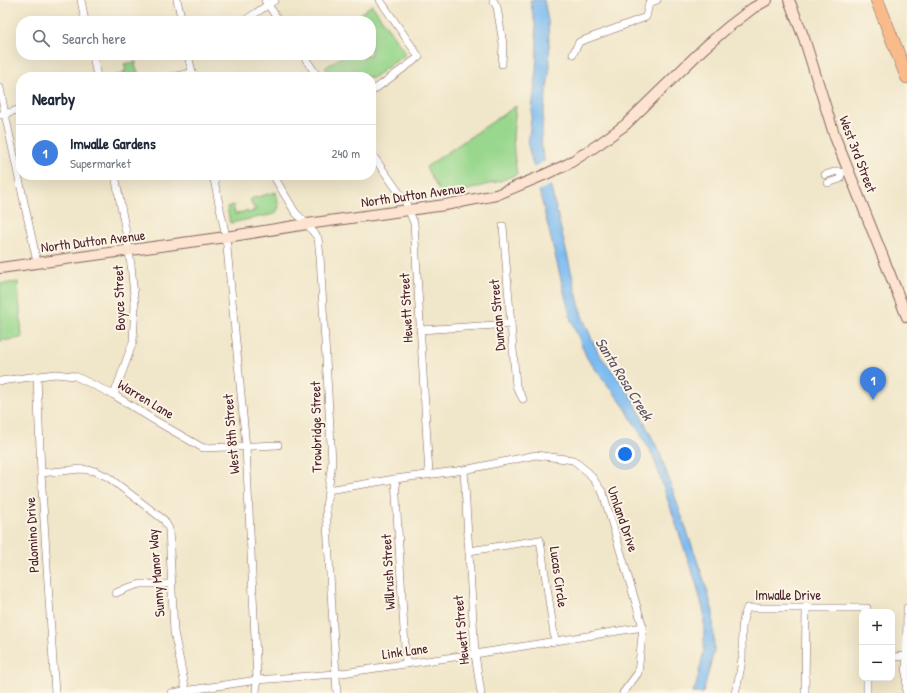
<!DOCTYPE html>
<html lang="en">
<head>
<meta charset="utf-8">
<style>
	body { margin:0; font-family:"Patrick Hand",sans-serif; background:#f2f2f3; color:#1f2937 }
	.controls { position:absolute; right:12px; bottom:12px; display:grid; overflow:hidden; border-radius:8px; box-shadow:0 4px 16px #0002 }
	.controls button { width:36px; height:36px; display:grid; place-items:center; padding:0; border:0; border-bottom:1px solid #e0e1e3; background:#fff; color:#1f2937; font:20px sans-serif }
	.you { position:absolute; left:625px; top:454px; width:14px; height:14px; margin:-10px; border:3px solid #fff; border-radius:50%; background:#1a73e8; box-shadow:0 0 0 6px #1a73e833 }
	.badge { display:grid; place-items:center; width:26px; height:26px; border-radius:50%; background:#0f766e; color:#fff; font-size:13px; font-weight:700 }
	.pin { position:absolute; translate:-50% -33px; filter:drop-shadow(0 1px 2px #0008) }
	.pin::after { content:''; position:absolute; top:21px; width:14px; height:12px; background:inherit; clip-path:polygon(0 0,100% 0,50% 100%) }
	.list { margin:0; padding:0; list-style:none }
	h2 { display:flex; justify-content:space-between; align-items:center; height:52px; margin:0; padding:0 16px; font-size:17px }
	h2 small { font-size:13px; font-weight:400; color:#747a83 }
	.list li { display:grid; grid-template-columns:26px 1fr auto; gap:12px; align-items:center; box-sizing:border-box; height:56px; padding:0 16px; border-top:1px solid #e0e1e3 }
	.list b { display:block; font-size:15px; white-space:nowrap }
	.list p { margin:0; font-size:13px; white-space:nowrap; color:#747a83 }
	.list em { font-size:13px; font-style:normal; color:#747a83 }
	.icon { flex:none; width:22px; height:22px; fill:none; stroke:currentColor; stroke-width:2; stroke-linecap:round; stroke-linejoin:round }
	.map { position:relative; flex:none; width:907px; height:693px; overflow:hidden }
	.search { position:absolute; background:#fff; box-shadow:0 4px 16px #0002; left:16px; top:16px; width:360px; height:44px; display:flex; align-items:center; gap:10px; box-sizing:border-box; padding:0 14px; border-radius:16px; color:#747a83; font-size:15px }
	.panel { position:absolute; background:#fff; box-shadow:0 4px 16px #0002; left:16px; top:72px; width:360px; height:108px; border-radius:16px }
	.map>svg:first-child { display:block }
	.green { fill:#98d78d; stroke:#717b5c }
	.water { fill:#7cbbf0; stroke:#636d8e }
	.pier { fill:#f0e6c9 }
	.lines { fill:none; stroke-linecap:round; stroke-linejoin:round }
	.street-casing { stroke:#846562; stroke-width:8 }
	.secondary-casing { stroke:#846562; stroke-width:12 }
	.highway-casing { stroke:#846562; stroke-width:14 }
	.street { stroke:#fff; stroke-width:7 }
	.secondary { stroke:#fde4d1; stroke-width:10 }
	.highway { stroke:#fabb8b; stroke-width:13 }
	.labels { text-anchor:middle; stroke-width:4; stroke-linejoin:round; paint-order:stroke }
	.street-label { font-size:14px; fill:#4a1f2b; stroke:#fcf5e5 }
	.water-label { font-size:15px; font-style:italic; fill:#594e66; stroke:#fcf5e5 }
</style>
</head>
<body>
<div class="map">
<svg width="907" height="693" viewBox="0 0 907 693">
	<rect width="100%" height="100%" fill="#fcf5e5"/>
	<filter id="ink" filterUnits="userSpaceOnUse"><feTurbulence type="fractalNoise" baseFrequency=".025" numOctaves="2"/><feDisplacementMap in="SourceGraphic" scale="8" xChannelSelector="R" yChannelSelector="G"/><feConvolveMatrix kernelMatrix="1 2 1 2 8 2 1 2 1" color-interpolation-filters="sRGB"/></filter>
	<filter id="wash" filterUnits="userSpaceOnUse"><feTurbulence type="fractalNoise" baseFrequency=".012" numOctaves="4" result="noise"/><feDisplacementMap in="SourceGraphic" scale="16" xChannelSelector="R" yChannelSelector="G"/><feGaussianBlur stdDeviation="0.9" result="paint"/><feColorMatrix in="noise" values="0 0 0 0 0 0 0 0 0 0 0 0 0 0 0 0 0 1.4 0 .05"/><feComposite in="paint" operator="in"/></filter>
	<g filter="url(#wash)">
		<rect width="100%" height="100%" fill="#f0e6c9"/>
		<g class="green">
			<path d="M372 5 406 54 371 79V77H332L325 68 344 55H371V21H350Z"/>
			<path d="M136 62V64H135L136 69H137L139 77H110L124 74V71L126 70 124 64Z"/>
			<path d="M516 106 513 135 514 154 517 174 500 181 460 192 440 193 426 167Z"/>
			<path d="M276 192 279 207 275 214 230 223 227 207 233 205 235 214 247 211 248 213 253 212V210H256L255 207H253L250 199Z"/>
			<path d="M18 282 22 338 0 341V284Z"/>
		</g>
		<path class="water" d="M530 0H544L548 21 550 66 543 117 541 147 582 316 598 353 619 379 633 399 660 454 705 583 713 612 714 651 704 689 703 693H692L696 686 704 650V613L697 586 653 456 624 406 587 358 571 320 532 161 528 145 536 76 537 43 535 24Z"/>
		<path class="pier" d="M547 160 553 184 537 191 531 168Z"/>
	</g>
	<g filter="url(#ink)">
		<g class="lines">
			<g class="street-casing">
				<g id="street">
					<path d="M81 0 85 21"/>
					<path d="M177 0 182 21"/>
					<path d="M265 0 279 21"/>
					<path d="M493 0 497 7 503 44 502 64"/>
					<path d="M244 21 275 0"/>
					<path d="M573 54 579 42 646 17 649 3 657 0"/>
					<path d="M93 55 97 77"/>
					<path d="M188 55 193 76"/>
					<path d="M303 55 318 77"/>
					<path d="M170 77 192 73"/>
					<path d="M0 88 5 114 37 262"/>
					<path d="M371 92 419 57 380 0"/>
					<path d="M0 115 21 109"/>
					<path d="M371 153 405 201 414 223 429 474"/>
					<path d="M213 175 226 237 246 447 257 680 256 693"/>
					<path d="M273 175 295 212 307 224 318 238 320 256 332 462 326 507 337 693"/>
					<path d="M825 175 837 171 841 173 848 171"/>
					<path d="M828 183 840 179 841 173"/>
					<path d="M503 226 516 386 523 399"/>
					<path d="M420 330 511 324"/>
					<path d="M37 376 41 473 55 693"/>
					<path d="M0 381 55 374 75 376 114 395 154 420 203 448 278 445"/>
					<path d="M114 395 133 342 135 305 131 265 127 238 115 175"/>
					<path d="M464 470 475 654 481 693"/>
					<path d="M41 473 81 469 95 471 108 477 164 520 169 529 174 632 186 691"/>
					<path d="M395 479 406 664"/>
					<path d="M328 490 395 479 464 470 536 455 573 460 589 473 603 493 643 627 638 673 623 693"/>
					<path d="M469 551 540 540 555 641"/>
					<path d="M116 593 127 588 141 584H171"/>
					<path d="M892 657 907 656"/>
					<path d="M171 693 257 680 335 674 475 654 643 627"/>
					<path d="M735 693C738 682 741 670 742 658 743 640 739 626 747 608H867V612"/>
					<path d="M805 693 806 607"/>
					<path d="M867 693V678"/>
					<path d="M906 693 907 608"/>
				</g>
			</g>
			<g class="secondary-casing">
				<g id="secondary">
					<path d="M789 0 804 38 835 137 907 317"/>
					<path d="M0 268 226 237 307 224 445 205 496 195 544 175 568 164 599 144 625 125 704 48 727 28 753 8 767 0"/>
				</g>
			</g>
			<g class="highway-casing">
				<path id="highway" d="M877 0 907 77"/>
			</g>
			<use href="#street" class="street"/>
			<use href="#secondary" class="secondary"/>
			<use href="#highway" class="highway"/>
		</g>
	</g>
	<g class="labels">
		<g class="street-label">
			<text transform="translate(858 154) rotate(69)" y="5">West 3rd Street</text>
			<text transform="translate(413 195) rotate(-8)" y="5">North Dutton Avenue</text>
			<text transform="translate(93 241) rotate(-7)" y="5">North Dutton Avenue</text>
			<text transform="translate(119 298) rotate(-92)" y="5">Boyce Street</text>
			<text transform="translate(406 308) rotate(-93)" y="5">Hewett Street</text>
			<text transform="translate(497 315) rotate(-95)" y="5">Duncan Street</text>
			<text transform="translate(146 399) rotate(31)" y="5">Warren Lane</text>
			<text transform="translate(316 427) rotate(-91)" y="5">Trowbridge Street</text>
			<text transform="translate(231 434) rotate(-95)" y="5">West 8th Street</text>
			<text transform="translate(623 519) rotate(71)" y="5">Umland Drive</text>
			<text transform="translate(32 535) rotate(-93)" y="5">Palomino Drive</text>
			<text transform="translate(388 572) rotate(-93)" y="5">Willrush Street</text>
			<text transform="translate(156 573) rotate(-95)" y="5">Sunny Manor Way</text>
			<text transform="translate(559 577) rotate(82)" y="5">Lucas Circle</text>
			<text x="788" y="600">Imwalle Drive</text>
			<text transform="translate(461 630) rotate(-95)" y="5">Hewett Street</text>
			<text transform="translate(405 651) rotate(-8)" y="5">Link Lane</text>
		</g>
		<g class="water-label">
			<text transform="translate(624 379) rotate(58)" y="5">Santa Rosa Creek</text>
		</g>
	</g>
</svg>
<div class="controls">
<button>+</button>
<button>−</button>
</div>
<div class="you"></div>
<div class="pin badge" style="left:873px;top:400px;background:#3f7fe0">1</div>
<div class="search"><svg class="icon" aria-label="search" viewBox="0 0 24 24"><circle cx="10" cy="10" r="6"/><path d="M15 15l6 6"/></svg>Search here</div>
<section class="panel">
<h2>Nearby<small></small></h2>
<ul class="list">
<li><span class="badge" style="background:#3f7fe0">1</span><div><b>Imwalle Gardens</b><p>Supermarket</p></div><em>240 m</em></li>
</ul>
</section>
</div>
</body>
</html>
